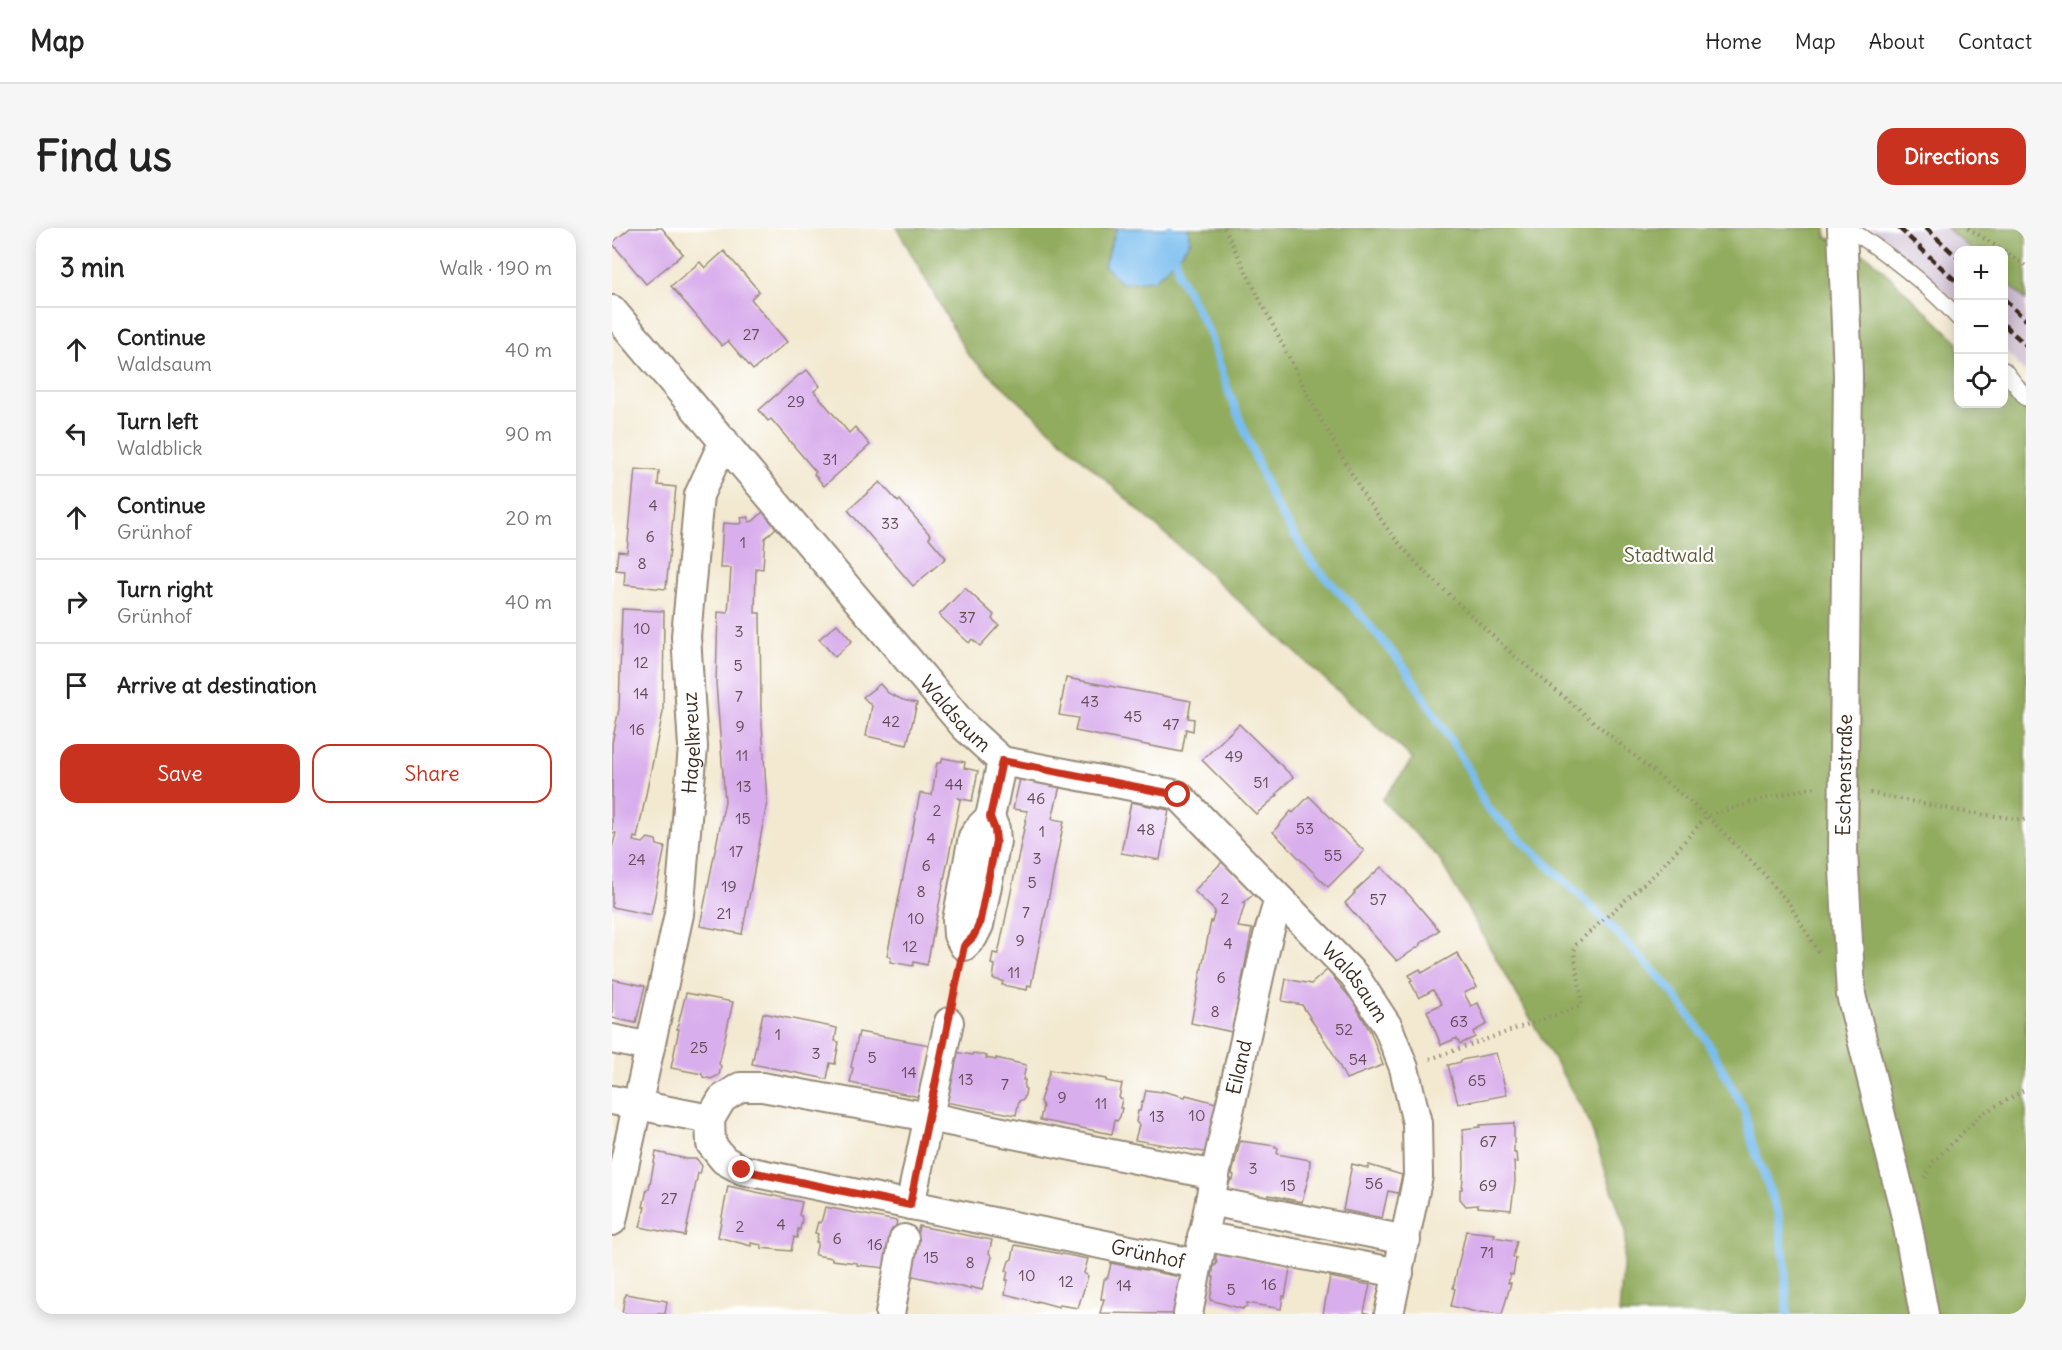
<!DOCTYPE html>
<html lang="en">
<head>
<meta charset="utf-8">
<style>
	body { margin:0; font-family:Delius,sans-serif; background:#f6f6f6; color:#222 }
	.controls { position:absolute; right:18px; top:18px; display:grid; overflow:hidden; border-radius:12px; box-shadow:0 3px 15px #0003 }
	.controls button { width:54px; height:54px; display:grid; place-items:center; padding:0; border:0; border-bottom:2px solid #e0e0e0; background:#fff; color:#222; font:30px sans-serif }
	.stop { position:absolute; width:18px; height:18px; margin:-14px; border:4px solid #c8321e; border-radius:50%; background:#fff }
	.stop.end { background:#c8321e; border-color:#fff; box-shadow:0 2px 6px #0008 }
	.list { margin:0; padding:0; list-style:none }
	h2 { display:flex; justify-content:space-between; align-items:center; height:78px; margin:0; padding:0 24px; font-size:26px }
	h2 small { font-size:20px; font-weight:400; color:#767676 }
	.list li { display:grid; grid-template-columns:39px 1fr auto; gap:18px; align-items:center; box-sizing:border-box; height:84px; padding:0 24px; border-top:2px solid #e0e0e0 }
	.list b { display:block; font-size:22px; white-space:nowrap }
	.list p { margin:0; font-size:20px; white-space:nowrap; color:#767676 }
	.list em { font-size:20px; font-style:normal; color:#767676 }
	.actions { display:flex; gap:12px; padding:18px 24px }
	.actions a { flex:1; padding:14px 0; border:2px solid #c8321e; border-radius:18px; text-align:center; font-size:21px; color:#c8321e }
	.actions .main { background:#c8321e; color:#fff }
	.icon { flex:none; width:33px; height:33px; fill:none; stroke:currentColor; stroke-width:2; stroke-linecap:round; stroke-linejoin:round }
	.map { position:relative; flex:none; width:1414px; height:1086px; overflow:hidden; border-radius:18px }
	header { display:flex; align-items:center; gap:36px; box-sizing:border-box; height:84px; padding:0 30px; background:#fff; border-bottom:2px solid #e0e0e0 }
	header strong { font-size:28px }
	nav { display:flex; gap:33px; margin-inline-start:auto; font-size:21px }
	.intro { display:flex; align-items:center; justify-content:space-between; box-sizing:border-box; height:144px; padding:0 36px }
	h1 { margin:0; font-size:42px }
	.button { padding:15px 27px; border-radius:18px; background:#c8321e; color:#fff; font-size:21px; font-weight:700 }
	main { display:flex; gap:36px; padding:0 36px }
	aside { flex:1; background:#fff; border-radius:18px; box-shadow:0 3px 15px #0003 }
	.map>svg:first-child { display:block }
	.industrial { fill:#cebed1 }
	.forest { fill:#92ac5e; stroke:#666b3e; stroke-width:1.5 }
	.water { fill:#79bdef; stroke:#5a7486; stroke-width:1.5 }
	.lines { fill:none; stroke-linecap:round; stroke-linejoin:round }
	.stream { stroke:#79bdef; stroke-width:8 }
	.building { fill:#d9aeec }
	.service-casing { stroke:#978a78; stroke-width:18 }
	.minor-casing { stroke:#978a78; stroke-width:32 }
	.path { stroke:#978a78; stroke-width:4; stroke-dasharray:1.5 4.5; stroke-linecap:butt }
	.service { stroke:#fff; stroke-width:15 }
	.minor { stroke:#fff; stroke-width:28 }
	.rail { stroke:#3b2a1e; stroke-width:4.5; stroke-dasharray:9 4.5; stroke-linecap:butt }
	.route { stroke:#c8321e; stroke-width:8 }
	.labels { text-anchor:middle; stroke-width:4.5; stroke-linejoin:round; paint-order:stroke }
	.number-label { font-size:16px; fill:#624b52 }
	.park-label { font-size:20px; fill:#605935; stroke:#fff }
	.street-label { font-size:20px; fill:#3b2a1e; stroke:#fff }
</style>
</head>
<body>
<header>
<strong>Map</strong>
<nav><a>Home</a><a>Map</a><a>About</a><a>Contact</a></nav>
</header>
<div class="intro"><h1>Find us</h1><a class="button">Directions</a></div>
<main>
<aside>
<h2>3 min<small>Walk · 190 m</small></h2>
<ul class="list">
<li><svg class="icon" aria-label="ahead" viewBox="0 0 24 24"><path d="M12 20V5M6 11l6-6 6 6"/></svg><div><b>Continue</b><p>Waldsaum</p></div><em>40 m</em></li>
<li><svg class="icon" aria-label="left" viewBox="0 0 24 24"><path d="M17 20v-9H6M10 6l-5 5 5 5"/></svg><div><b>Turn left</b><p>Waldblick</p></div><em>90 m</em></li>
<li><svg class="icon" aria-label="ahead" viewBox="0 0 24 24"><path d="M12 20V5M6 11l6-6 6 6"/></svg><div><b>Continue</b><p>Grünhof</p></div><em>20 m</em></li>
<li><svg class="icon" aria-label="right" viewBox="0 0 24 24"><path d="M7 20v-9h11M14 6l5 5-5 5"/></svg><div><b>Turn right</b><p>Grünhof</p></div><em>40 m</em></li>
<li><svg class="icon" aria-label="arrive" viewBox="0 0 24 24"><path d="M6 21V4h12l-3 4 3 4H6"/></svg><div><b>Arrive at destination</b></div></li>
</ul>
<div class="actions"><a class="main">Save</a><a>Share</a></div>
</aside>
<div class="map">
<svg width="1414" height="1086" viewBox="0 0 1414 1086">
	<rect width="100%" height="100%" fill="#fff"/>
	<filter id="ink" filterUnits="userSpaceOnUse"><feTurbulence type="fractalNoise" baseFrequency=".0167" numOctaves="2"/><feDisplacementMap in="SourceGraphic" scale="12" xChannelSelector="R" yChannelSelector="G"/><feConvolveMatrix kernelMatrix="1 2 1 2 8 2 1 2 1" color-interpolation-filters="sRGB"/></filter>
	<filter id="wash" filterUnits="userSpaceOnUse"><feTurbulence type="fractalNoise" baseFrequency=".008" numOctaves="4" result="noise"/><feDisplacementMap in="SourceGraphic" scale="24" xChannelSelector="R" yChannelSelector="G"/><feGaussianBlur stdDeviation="1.35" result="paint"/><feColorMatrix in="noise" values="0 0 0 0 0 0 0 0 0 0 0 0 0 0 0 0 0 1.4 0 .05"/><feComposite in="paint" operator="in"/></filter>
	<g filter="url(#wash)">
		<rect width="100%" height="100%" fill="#f3e9d1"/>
		<g class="industrial">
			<path d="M1258 0H1335L1360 22H1346V76Z"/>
			<path d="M1392 52 1414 72V146L1392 121Z"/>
		</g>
		<g class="forest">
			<path d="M285 0H505L492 37 578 14 576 0H1214V9L1257 29 1346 114V176H1392V159L1414 181V1086H1007L1014 1003 976 891 826 629 770 572 801 531 356 127Z"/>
			<path d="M1335 0H1414V72L1392 52V22H1360Z"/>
		</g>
		<path class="water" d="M505 0H576L578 14 564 31 542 52 509 55 492 37Z"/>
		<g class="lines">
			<path class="stream" d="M558 0 567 47 596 103 616 162 661 273 700 335 747 385 795 442 858 544 874 579 971 670 1055 757 1092 808 1132 881 1141 918 1166 985 1173 1035 1175 1086"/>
		</g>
		<g id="blocks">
			<g class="building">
				<path d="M18 0H50L71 26 34 56 0 15Z"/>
				<path d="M112 23 147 63 139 71 175 114 141 142 116 113 110 118 59 58 88 34 93 40Z"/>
				<path d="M195 142 208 158 202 163 237 205 243 199 258 217 212 258 202 246 204 244 159 191 156 193 147 182 187 147H188Z"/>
				<path d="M23 241 47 243 46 257 64 259 54 361 12 357 13 343 4 342 6 323 15 324Z"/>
				<path d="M268 254 286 274 288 272 319 308 317 310 334 330 301 358 236 282Z"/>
				<path d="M151 284 164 300 153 310 151 341 144 340 143 385H148L149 481 155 575 130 706 88 698 113 573 104 455 106 384 116 385 119 340H108L111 295 126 296 130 295 129 290 137 289V294L141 293Z"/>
				<path d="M353 360 382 387 380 391 387 397 368 418 360 411 357 415 327 387Z"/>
				<path d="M10 381 52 383 51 484 25 610 22 609 21 613 31 615 36 610 44 612 45 617 53 619 39 687 0 679V620L4 605H0V515L7 481Z"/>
				<path d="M225 396 240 413 223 429 207 411Z"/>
				<path d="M454 450 579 473 576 490 582 491 581 503 574 501 570 524 463 503 466 490 447 487Z"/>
				<path d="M268 456 276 465 291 472 305 475 295 517 254 508 260 478 251 469Z"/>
				<path d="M627 496 681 549 664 566 666 567 644 586 590 532Z"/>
				<path d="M331 530 353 534 352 540 366 543 360 573 346 570 348 572 315 737 302 734 301 738 278 734 279 729 275 728 308 565 320 567 325 535H329Z"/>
				<path d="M422 548 448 558 440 591 452 593 419 758 416 757 415 762 390 757 391 753 381 751 383 737 379 736 381 725 386 726 387 722 415 586V583L401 581 408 551 421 553Z"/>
				<path d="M697 568 752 623 716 659 661 604 679 583 681 585Z"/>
				<path d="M519 574 557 582 548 632 509 625Z"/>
				<path d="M610 634 642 666 631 675H633L626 699 640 701 620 804 579 795 599 693 600 694 603 683 582 663Z"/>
				<path d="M769 639 798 668 827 702 808 716 809 717 785 733 733 675 743 665 742 664Z"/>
				<path d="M845 725 865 759 852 765 859 778 866 775 875 796 861 804 863 809 848 816 845 810 829 817 815 783 830 776 821 762 807 770 798 753 800 752 797 747 808 741 810 745Z"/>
				<path d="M715 742 741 773 759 805 771 837 734 851 721 825 690 777 670 773 674 751 699 756Z"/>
				<path d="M0 751 33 758 24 795 0 790Z"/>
				<path d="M74 765 121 774 107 836 109 838 107 847 99 851 91 849 90 846 59 840 67 801H65Z"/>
				<path d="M151 785 225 800 223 813 227 814 223 836 218 835 215 851 140 836Z"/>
				<path d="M247 804 318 817 308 869 238 855 241 840 239 839Z"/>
				<path d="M343 824 360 827 361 825 375 828 374 830 384 832V830L414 837 411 852H413L412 860 414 861 412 871 407 873 404 887 333 874Z"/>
				<path d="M884 825 895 867 846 876 836 837 849 834V832Z"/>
				<path d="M438 842 494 851V853L510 856 507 870 510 871 508 880H510L508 889 505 893 503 892 500 906 428 892 431 878 428 873Z"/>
				<path d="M534 862 550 864V863L573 869 574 867 608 876 597 925 523 912 527 897 524 894 526 883H528L530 874 531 875Z"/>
				<path d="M902 895V925H904L905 935 902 934 903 953 899 982 866 979V977L854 978 848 971V961H850L852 938 851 901 868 899V897Z"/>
				<path d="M628 913 664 918 663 920H666L665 926 698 932 697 947 690 974 657 967V971L621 966 616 960 619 951 621 952 622 947 620 946Z"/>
				<path d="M44 924 75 931H85L90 938 88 946 86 945 73 1008 28 999 33 979H31L35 961H37Z"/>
				<path d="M740 936 756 940 757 937 790 947 786 965 776 963 770 990 731 982Z"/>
				<path d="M116 958 190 974 187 987 189 988 190 991 188 1002 186 1001 185 1010 182 1009 179 1023 149 1020 150 1017 139 1015V1018L106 1009Z"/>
				<path d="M213 979 285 993 274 1040 245 1037V1035L220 1032V1030L203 1027 206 1014H204L206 1006 203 1005 206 994 208 995 210 991Z"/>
				<path d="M307 998 380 1012 377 1025 380 1029 370 1062 358 1059V1061L297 1047Z"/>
				<path d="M854 1003 883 1006 882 1009 905 1013 901 1029 904 1030 901 1047 898 1046 896 1055H899L890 1086 868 1084V1085L839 1078 843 1061 841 1060Z"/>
				<path d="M403 1017 476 1031 472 1045 476 1048 466 1080 447 1077V1079L425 1073V1074L393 1066 396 1052H394L396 1043H394L397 1033 400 1031Z"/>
				<path d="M611 1021 644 1033 677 1039 678 1041 673 1069 671 1068 669 1081 635 1075V1079H632L631 1081 598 1072 602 1049H600L602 1037H604L605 1033H604V1026Z"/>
				<path d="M499 1035 573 1050 566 1086 488 1085 492 1071H489L492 1052 496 1049Z"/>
				<path d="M718 1049 758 1057 752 1084 758 1086H711Z"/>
				<path d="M13 1066 55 1073 53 1086H10Z"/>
			</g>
		</g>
	</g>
	<g filter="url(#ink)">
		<use href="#blocks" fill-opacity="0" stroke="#978a78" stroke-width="1.5"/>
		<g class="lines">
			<g class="service-casing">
				<g id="service">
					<path d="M1236 0C1276 26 1314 54 1346 90"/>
					<path d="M1392 142 1414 170"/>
				</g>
			</g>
			<g class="minor-casing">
				<g id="minor">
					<path d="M1230 0 1236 147 1231 623 1239 767 1294 989 1312 1086"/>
					<path id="s1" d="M0 82 353 499 390 533 566 567 742 747 776 799 792 840 805 895 806 948 777 1086"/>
					<path d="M378 589 383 601 384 613 367 697 361 709 352 718 346 707 345 692 361 609 369 598 378 589 390 533"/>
					<path d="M0 811 38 819"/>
					<path d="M0 872 98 891"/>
					<path d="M598 973 794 1012"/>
					<path d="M298 977 337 794"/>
					<path id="s2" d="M0 993 67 686 81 519 74 408 87 267 112 213"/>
					<path d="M590 1008 787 1045"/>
					<path d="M585 1036 130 942 112 932 99 916 98 891 110 871 128 859H150L317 889 603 947"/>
					<path d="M278 1086 292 1011"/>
					<path id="s3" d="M576 1086 603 947 656 708 667 671"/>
				</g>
			</g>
			<g class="path">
				<path d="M612 0 704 183 753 269 780 307 810 341 900 426 1095 588 1150 644 1178 677 1208 727"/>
				<path d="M1356 0 1390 22"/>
				<path d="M1392 23 1414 38"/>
				<path d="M1258 565 1353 584 1414 592"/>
				<path d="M342 767 347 745"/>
				<path d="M818 831 968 778 970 773 962 725 963 717 1045 644 1095 588 1162 568 1203 559"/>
				<path d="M1313 950 1322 933 1370 886 1414 861"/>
			</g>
			<use href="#service" class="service"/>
			<use href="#minor" class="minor"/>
			<g class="rail">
				<path d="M1287 0 1346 55"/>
				<path d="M1314 0 1346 30"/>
				<path d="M1392 71 1414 92"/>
				<path d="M1392 97 1414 117"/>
			</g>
		</g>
	</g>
	<g class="lines" filter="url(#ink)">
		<path class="route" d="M130 942 298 977 352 718 361 709 367 697 384 613 383 602 378 589 390 533 566 567"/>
	</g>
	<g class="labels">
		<g class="number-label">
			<text x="139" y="112">27</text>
			<text x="184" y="179">29</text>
			<text x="218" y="237">31</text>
			<text x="41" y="283">4</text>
			<text x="278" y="301">33</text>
			<text x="38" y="314">6</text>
			<text x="131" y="320">1</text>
			<text x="30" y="341">8</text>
			<text x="355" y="395">37</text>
			<text x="30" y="406">10</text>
			<text x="127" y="409">3</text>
			<text x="29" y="440">12</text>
			<text x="126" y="443">5</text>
			<text x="29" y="471">14</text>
			<text x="127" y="474">7</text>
			<text x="478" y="479">43</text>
			<text x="521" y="494">45</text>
			<text x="279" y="499">42</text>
			<text x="559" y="502">47</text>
			<text x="128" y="504">9</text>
			<text x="25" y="507">16</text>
			<text x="130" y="533">11</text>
			<text x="622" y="534">49</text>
			<text x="649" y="560">51</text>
			<text x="342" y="562">44</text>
			<text x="132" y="564">13</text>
			<text x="424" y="576">46</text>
			<text x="325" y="588">2</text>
			<text x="131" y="596">15</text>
			<text x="693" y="606">53</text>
			<text x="534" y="607">48</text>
			<text x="430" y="609">1</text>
			<text x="319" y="616">4</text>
			<text x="124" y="629">17</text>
			<text x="721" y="633">55</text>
			<text x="425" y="636">3</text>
			<text x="25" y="637">24</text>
			<text x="314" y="643">6</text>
			<text x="420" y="660">5</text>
			<text x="117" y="664">19</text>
			<text x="309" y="669">8</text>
			<text x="613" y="676">2</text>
			<text x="766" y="677">57</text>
			<text x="414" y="690">7</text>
			<text x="112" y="691">21</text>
			<text x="304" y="696">10</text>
			<text x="408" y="718">9</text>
			<text x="616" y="721">4</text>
			<text x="298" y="724">12</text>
			<text x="402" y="750">11</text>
			<text x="609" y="755">6</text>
			<text x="603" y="789">8</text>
			<text x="847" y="799">63</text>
			<text x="732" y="807">52</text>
			<text x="166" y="812">1</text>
			<text x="87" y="825">25</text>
			<text x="204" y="831">3</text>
			<text x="260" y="835">5</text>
			<text x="746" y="837">54</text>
			<text x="297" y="850">14</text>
			<text x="354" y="857">13</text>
			<text x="865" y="858">65</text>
			<text x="393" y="862">7</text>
			<text x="450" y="875">9</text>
			<text x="489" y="881">11</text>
			<text x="585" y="893">10</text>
			<text x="545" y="894">13</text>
			<text x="876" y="919">67</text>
			<text x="641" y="946">3</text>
			<text x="762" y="961">56</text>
			<text x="676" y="963">15</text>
			<text x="876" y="963">69</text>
			<text x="57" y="976">27</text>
			<text x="169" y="1002">4</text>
			<text x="128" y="1004">2</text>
			<text x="225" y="1016">6</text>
			<text x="263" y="1022">16</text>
			<text x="875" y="1030">71</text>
			<text x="319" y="1035">15</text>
			<text x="358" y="1040">8</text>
			<text x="415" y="1053">10</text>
			<text x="454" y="1059">12</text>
			<text x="657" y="1062">16</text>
			<text x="512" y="1063">14</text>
			<text x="619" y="1067">5</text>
		</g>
		<g class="park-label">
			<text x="1057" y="334">Stadtwald</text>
		</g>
		<g class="street-label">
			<text dy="7" stroke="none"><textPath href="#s1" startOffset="530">Waldsaum</textPath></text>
			<text dy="7" stroke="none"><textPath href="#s2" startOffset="486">Hagelkreuz</textPath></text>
			<text transform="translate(1232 547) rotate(-89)" y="7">Eschenstraße</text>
			<text dy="7" stroke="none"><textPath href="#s1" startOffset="1034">Waldsaum</textPath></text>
			<text dy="7" stroke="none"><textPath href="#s3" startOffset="252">Eiland</textPath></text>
			<text transform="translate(536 1026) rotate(12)" y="7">Grünhof</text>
		</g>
	</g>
</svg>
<div class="controls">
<button>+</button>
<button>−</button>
<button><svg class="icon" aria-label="locate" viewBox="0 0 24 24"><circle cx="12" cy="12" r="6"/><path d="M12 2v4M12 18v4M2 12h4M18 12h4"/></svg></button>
</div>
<div class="stop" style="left:566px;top:567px"></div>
<div class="stop end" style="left:130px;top:942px"></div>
</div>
</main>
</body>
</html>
